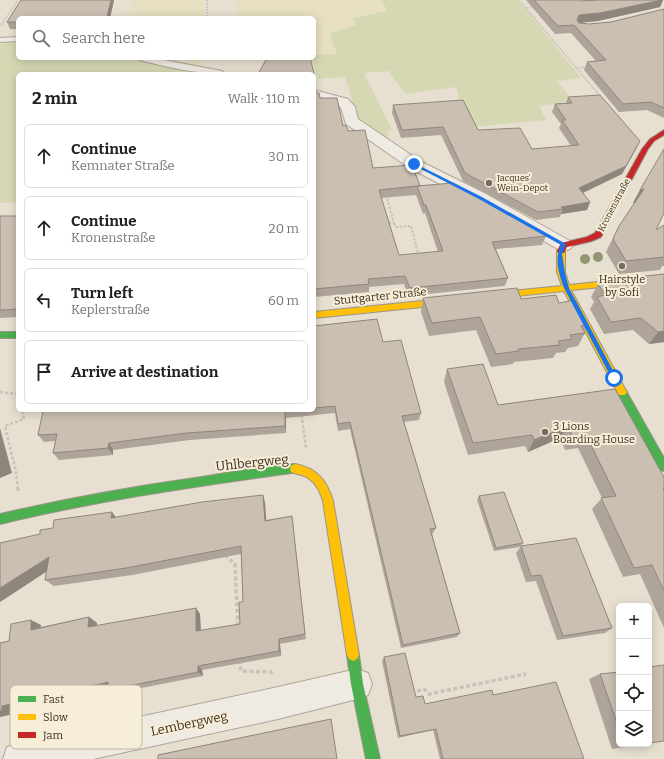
<!DOCTYPE html>
<html lang="en">
<head>
<meta charset="utf-8">
<style>
	body { margin:0; font-family:Bitter,serif; background:#f6f6f6; color:#222 }
	.controls { position:absolute; right:12px; bottom:12px; display:grid; overflow:hidden; border-radius:6px; box-shadow:0 2px 10px #0003 }
	.controls button { width:36px; height:36px; display:grid; place-items:center; padding:0; border:0; border-bottom:1px solid #e0e0e0; background:#fff; color:#222; font:20px sans-serif }
	.stop { position:absolute; width:12px; height:12px; margin:-9px; border:3px solid #1a73e8; border-radius:50%; background:#fff }
	.stop.end { background:#1a73e8; border-color:#fff; box-shadow:0 1px 4px #0008 }
	.list { margin:0; padding:0; list-style:none }
	h2 { display:flex; justify-content:space-between; align-items:center; height:52px; margin:0; padding:0 16px; font-size:17px }
	h2 small { font-size:13px; font-weight:400; color:#767676 }
	.list li { display:grid; grid-template-columns:26px 1fr auto; gap:12px; align-items:center; box-sizing:border-box; height:64px; margin:0 8px 8px; padding:0 8px; border:1px solid #e0e0e0; border-radius:6px }
	.list b { display:block; font-size:15px; white-space:nowrap }
	.list p { margin:0; font-size:13px; white-space:nowrap; color:#767676 }
	.list em { font-size:13px; font-style:normal; color:#767676 }
	.icon { flex:none; width:22px; height:22px; fill:none; stroke:currentColor; stroke-width:2; stroke-linecap:round; stroke-linejoin:round }
	.map { position:relative; flex:none; width:664px; height:759px; overflow:hidden }
	.search { position:absolute; background:#fff; box-shadow:0 2px 10px #0003; left:16px; top:16px; width:300px; height:44px; display:flex; align-items:center; gap:10px; box-sizing:border-box; padding:0 14px; border-radius:6px; color:#767676; font-size:15px }
	.panel { position:absolute; background:#fff; box-shadow:0 2px 10px #0003; left:16px; top:72px; width:300px; height:340px; border-radius:6px }
	.map>svg:first-child { display:block }
	.farmland { fill:#e6dfc2 }
	.green { fill:#d6d7b3 }
	.lines { fill:none; stroke-linecap:round; stroke-linejoin:round }
	.lane-casing { stroke:#ada599; stroke-width:2 }
	.street-casing { stroke:#ada599; stroke-width:2 }
	.fast-casing { stroke:#9c958a; stroke-width:2 }
	.slow-casing { stroke:#9c958a; stroke-width:2 }
	.jam-casing { stroke:#9c958a; stroke-width:2 }
	.path-far3 { stroke:#c8c2b9; stroke-width:1.5; stroke-dasharray:2 1; stroke-linecap:butt }
	.path-far2 { stroke:#c8c2b9; stroke-width:2; stroke-dasharray:2.5 1.5; stroke-linecap:butt }
	.path-far1 { stroke:#c8c2b9; stroke-width:2.5; stroke-dasharray:3 2; stroke-linecap:butt }
	.path { stroke:#c8c2b9; stroke-width:3.5; stroke-dasharray:4 2.5; stroke-linecap:butt }
	.lane { fill:#efebe3; fill-rule:evenodd }
	.street { fill:#efebe3; fill-rule:evenodd }
	.fast { fill:#4caf50; fill-rule:evenodd }
	.slow { fill:#ffc107; fill-rule:evenodd }
	.jam { fill:#c62828; fill-rule:evenodd }
	.tree { fill:#929673 }
	.wall { fill:#afa499; fill-rule:evenodd }
	.shaded-wall { fill:#8e867d }
	.building { fill:#cbbfb2; stroke:#8e867d; fill-rule:evenodd }
	.route { fill:#1a73e8 }
	.poi-dot { fill:#786c5e; stroke:#f7eed8; stroke-width:1.5 }
	.labels { text-anchor:middle; stroke-width:4; stroke-linejoin:round; paint-order:stroke }
	.far-poi-label { font-size:9px; fill:#3d2e20; stroke:#f7eed8; text-anchor:start }
	.far-street-label { font-size:9px; fill:#3d2e20; stroke:#f7eed8 }
	.poi-label { font-size:11px; fill:#3d2e20; stroke:#f7eed8 }
	.street-label { font-size:11px; fill:#3d2e20; stroke:#f7eed8 }
	.near-street-label { font-size:13px; fill:#3d2e20; stroke:#f7eed8 }
	.key { fill:#f7eed8; stroke:#bfb4a1; stroke-width:1 }
	.key-label { font-size:11px; fill:#3d2e20 }
</style>
</head>
<body>
<div class="map">
<svg width="664" height="759" viewBox="0 0 664 759">
	<rect width="100%" height="100%" fill="#e7e0d1"/>
	<g class="farmland">
		<path d="M131 0H204L203 18H128Z"/>
		<path d="M236 0H382L387 11 352 17 357 25 330 36 337 55H314V18H238Z"/>
		<path d="M151 58H202V64L199 68Z"/>
	</g>
	<g class="green">
		<path d="M382 0H518L581 78 557 81 573 101 539 106 546 120 472 127 459 99 456 87 406 94 388 71 364 73 392 130 387 131 389 140 357 118 345 77 318 79 310 58H314V55L337 54 330 36 331 33 356 25 352 18 387 11Z"/>
		<path d="M18 41V58H130L204 74H18V202L0 203V44Z"/>
	</g>
	<g class="lines">
		<g class="lane-casing">
			<g id="lane">
				<path d="M18 37V41L0 42V38Z"/>
				<path d="M138 58H153L222 71 226 74C196 74 168 67 139 60Z"/>
			</g>
		</g>
		<g class="street-casing">
			<g id="street">
				<path d="M314 90 348 99 355 107 358 119 420 161 486 194 570 241 573 245 570 249 564 251 558 249 474 202 408 167 346 124 341 108 338 105 314 98Z"/>
				<path d="M357 669 368 673 372 684 368 695 357 699 278 719 93 759H3L7 747 19 743 278 687Z"/>
			</g>
		</g>
		<g class="fast-casing">
			<g id="fast">
				<rect x="0" y="332" width="18" height="6"/>
				<path d="M622 388 625 389 664 458V471L660 470 619 395 617 392 619 389Z"/>
				<path d="M295 464 299 466 300 469 299 472 277 475C184 488 91 502 0 524V514C65 499 130 487 195 478 228 473 262 466 295 464Z"/>
				<path d="M353 649 357 651 359 655 363 684 380 759H366L351 684 347 655 349 651Z"/>
			</g>
		</g>
		<g class="slow-casing">
			<g id="slow">
				<path d="M561 248 565 251V272L569 285 664 275V281L571 290 625 389 627 392 625 395H619L564 291 490 299 486 296 490 293 562 286 557 272V251Z"/>
				<path d="M452 298 456 301 452 304 314 318V312Z"/>
				<path d="M295 464C317 468 327 481 333 501L359 655 357 659 353 661 349 659 347 655 323 501C320 491 315 480 304 476 300 474 296 474 291 472L290 469 291 466Z"/>
			</g>
		</g>
		<g class="jam-casing">
			<path id="jam" d="M664 130V135L654 141 648 149 601 237 592 241 567 247 564 253H558L557 251 561 243 587 237 595 233 642 149 650 139Z"/>
		</g>
		<g class="path-far3">
			<path d="M207 0V18"/>
			<path d="M519 0 600 96"/>
			<path d="M526 8 536 7"/>
			<path d="M1 25 18 0"/>
			<path d="M576 68 587 67"/>
		</g>
		<g class="path-far2">
			<path d="M386 195 394 223H387"/>
			<path d="M394 223 396 227 411 226 419 257"/>
		</g>
		<g class="path-far1">
			<path d="M0 392 17 394 18 397"/>
			<path d="M301 410 306 448"/>
			<path d="M18 489 16 472 5 426 24 419 22 410"/>
		</g>
		<g class="path">
			<path d="M18 488V491"/>
			<path d="M227 554V557L235 564 238 627"/>
			<path d="M240 660 241 671 271 672 272 676"/>
			<path d="M411 693 424 689 429 694 526 674"/>
		</g>
		<use href="#lane" class="lane"/>
		<use href="#street" class="street"/>
		<use href="#fast" class="fast"/>
		<use href="#slow" class="slow"/>
		<use href="#jam" class="jam"/>
	</g>
	<g class="tree">
		<circle cx="598" cy="257" r="5"/>
		<circle cx="585" cy="259" r="5"/>
	</g>
	<g class="wall">
		<path d="M21 0H114L110 18H18V29H10L7 22Z"/>
		<path d="M526 0H579L581 1 597 0H663L660 7 598 21 579 23 589 24 611 22 664 9V118L647 110 619 112 584 70 587 62 596 61 571 33 555 34Z"/>
		<path d="M314 91 348 131 373 168 546 236 542 245 496 249 508 278 505 286 408 296 404 284 369 287V292L314 297ZM416 195 423 214 425 213 438 252 399 255 381 198Z"/>
		<path d="M568 97 636 149 622 174 583 193 590 202 587 210 561 214 560 217 536 220 463 181 441 135 401 138 392 113 393 105 478 130 532 149 571 146 559 128 561 124 552 112 555 104 566 103Z"/>
		<path d="M640 190 656 230 664 225V266H662L660 270 619 274 606 252 619 226 635 203H633Z"/>
		<path d="M0 216H18V317L0 318Z"/>
		<path d="M664 274V342L649 344 633 330 604 334 590 309 594 302 591 297 598 284 634 280 636 277Z"/>
		<path d="M423 298 521 299 559 303 588 325 584 332 585 333 578 346 568 348 565 352 556 353 553 358 514 362 513 364 491 367 476 330 429 336 421 312Z"/>
		<path d="M314 326 383 342 421 413 419 420 404 422 436 528 433 533 432 534 460 633 457 637 401 648 350 429 338 431 335 413 286 418V433L190 440 113 450V455L59 460 53 453 55 441 44 442 38 435 53 410H314Z"/>
		<path d="M447 369 498 405 615 389 664 477V628L640 574 623 577 592 509 602 498 578 448 565 450 560 438 528 452 525 446 468 455 444 382Z"/>
		<path d="M263 495 265 503 266 520 292 516 306 639 280 644 281 656 202 670 203 676 116 693 108 690V687L14 709 13 714 0 717V643L9 641 41 625V627L89 617 97 623V626L196 608 200 614 201 631 240 624 243 602 241 554 132 575 54 586 45 580 47 571 0 602 116 517Z"/>
		<path d="M479 496 523 543 520 547 494 551 477 500Z"/>
		<path d="M521 546 612 628 605 633 557 640 536 581 526 582 516 553Z"/>
		<path d="M384 657 416 697 425 704 493 695 584 759H440L433 730 398 738 382 661Z"/>
		<path d="M619 672V744H642L612 749 589 679 600 674Z"/>
	</g>
	<g class="shaded-wall">
		<path d="M111 0H114L110 18H108L107 17Z"/>
		<path d="M662 0H663L660 7 598 21 577 23 575 28 579 15Z"/>
		<path d="M314 81H316V89L314 90Z"/>
		<path d="M640 141 636 149 622 174 576 196 579 188Z"/>
		<path d="M644 189 637 202 633 203 640 190Z"/>
		<path d="M590 202 587 210 561 214 563 209 561 207Z"/>
		<path d="M664 331V342L649 344 658 332Z"/>
		<path d="M285 411 286 418V433L285 426Z"/>
		<path d="M568 426 560 438 528 452 534 440Z"/>
		<path d="M0 428 12 473 0 478Z"/>
		<path d="M109 443 113 450V455L108 448Z"/>
		<path d="M263 495 265 503 267 529 265 521Z"/>
		<path d="M112 512 118 520 111 518Z"/>
		<path d="M49 557 58 564 0 602V588Z"/>
		<path d="M196 608 200 614 201 637 196 631Z"/>
		<path d="M89 617 97 623 96 633 88 627Z"/>
		<path d="M31 620 41 625 40 635 31 630Z"/>
		<path d="M279 639 280 644 281 656 279 651Z"/>
		<path d="M198 666 202 670 203 676 198 672Z"/>
		<path d="M108 682 116 686 14 709 13 714 0 717V711L2 706Z"/>
	</g>
	<g class="building">
		<path d="M21 0H111L107 17 88 18H18V22H7Z"/>
		<path d="M534 0H579L581 1 597 0H662L600 13 579 15 577 20 579 23 589 24 611 22 664 9V108L651 102 623 104 587 62 606 60 574 25 558 26Z"/>
		<path d="M267 58H310L316 81H314V74H258Z"/>
		<path d="M314 91 319 93 320 98H337L343 126 346 125 348 131 365 130 373 168 412 165 420 186H417L453 183 543 232 546 236 492 242 508 278 410 288 405 276 368 279 369 284 314 289ZM417 186 424 205H426L443 251 399 255 379 190Z"/>
		<path d="M600 95 640 141 626 166 579 188 590 202 561 207 563 209 538 212 465 173 443 127 402 130 393 105 463 100 478 130 520 128 532 149 579 145 562 120H566L555 104 572 103 568 97Z"/>
		<path d="M664 149V213L656 230 664 225V257L626 261 613 239 619 226 644 189 640 190Z"/>
		<path d="M0 216H18V309L0 310Z"/>
		<path d="M664 274V331L658 332 641 318 611 322 597 297 605 295 598 284 637 280 636 277Z"/>
		<path d="M517 288 521 299 556 295 559 303 575 300 588 325 581 326 585 333 570 335 572 339 558 341 560 345 518 349 519 351 496 354 480 317 432 323 423 298Z"/>
		<path d="M377 319 383 342 401 340 421 413 402 416 436 528 430 529 460 633 403 645 350 422 338 424 335 406 314 408V326Z"/>
		<path d="M483 364 498 405 615 389 664 477V488L663 489 664 491V591L652 565 634 568 601 498 616 496 587 437 573 438 568 426 534 440 532 435 473 443 447 369Z"/>
		<path d="M53 410H295L285 411V426L187 433 109 443 108 448 53 453 57 434 38 435 43 411Z"/>
		<path d="M504 492 523 543 496 548 479 496Z"/>
		<path d="M263 495 265 521 292 516 305 634 279 639V651L198 666V672L108 690V682L2 706V711H0V643L9 641 11 624 31 620V630L89 617 88 627 196 608V631L240 624 239 602H243L241 546 126 568 45 580 49 557 0 588V543L40 534V530L53 528 54 520 112 512 111 518 202 502Z"/>
		<path d="M576 538 612 628 563 636 541 575 531 576 521 546Z"/>
		<path d="M405 653 416 697 423 696 425 704 492 690 493 695 556 682 584 759H443L436 729 400 736 384 657Z"/>
		<path d="M664 665V741L649 743V667Z"/>
		<path d="M619 672V729L600 674Z"/>
		<path d="M331 719 337 759H158V755Z"/>
		<path d="M624 744H641L625 746Z"/>
	</g>
	<path class="route" d="M414 163 482 197 566 244 562 254 565 273 569 288 617 378 616 379H612L564 288C559 274 554 259 561 245L479 199 413 165Z"/>
	<g class="poi-dot">
		<circle cx="489" cy="183" r="4"/>
		<circle cx="622" cy="266" r="4"/>
		<circle cx="545" cy="432" r="4"/>
	</g>
	<g class="labels">
		<g class="far-poi-label">
			<text x="497" y="181">Jacques’<tspan x="497" dy="10">Wein-Depot</tspan></text>
		</g>
		<g class="far-street-label">
			<text transform="translate(614 205) rotate(-62)" y="3">Kronenstraße</text>
		</g>
		<g class="poi-label">
			<text x="622" y="283">Hairstyle<tspan x="622" dy="13">by Sofi</tspan></text>
			<text x="553" y="430" text-anchor="start">3 Lions<tspan x="553" dy="13">Boarding House</tspan></text>
		</g>
		<g class="street-label">
			<text transform="translate(380 296) rotate(-6)" y="4">Stuttgarter Straße</text>
		</g>
		<g class="near-street-label">
			<text transform="translate(252 462) rotate(-6)" y="5">Uhlbergweg</text>
			<text transform="translate(189 723) rotate(-12)" y="5">Lembergweg</text>
		</g>
	</g>
	<rect x="10" y="685" width="132" height="64" rx="6" class="key"/>
	<rect x="18" y="696" width="18" height="6" fill="#4caf50"/>
	<rect x="18" y="714" width="18" height="6" fill="#ffc107"/>
	<rect x="18" y="732" width="18" height="6" fill="#c62828"/>
	<g class="key-label">
		<text x="43" y="703">Fast</text>
		<text x="43" y="721">Slow</text>
		<text x="43" y="739">Jam</text>
	</g>
</svg>
<div class="controls">
<button>+</button>
<button>−</button>
<button><svg class="icon" aria-label="locate" viewBox="0 0 24 24"><circle cx="12" cy="12" r="6"/><path d="M12 2v4M12 18v4M2 12h4M18 12h4"/></svg></button>
<button><svg class="icon" aria-label="layers" viewBox="0 0 24 24"><path d="M12 4l9 5-9 5-9-5zM3 14l9 5 9-5"/></svg></button>
</div>
<div class="stop" style="left:614px;top:378px"></div>
<div class="stop end" style="left:414px;top:164px"></div>
<div class="search"><svg class="icon" aria-label="search" viewBox="0 0 24 24"><circle cx="10" cy="10" r="6"/><path d="M15 15l6 6"/></svg>Search here</div>
<section class="panel">
<h2>2 min<small>Walk · 110 m</small></h2>
<ul class="list">
<li><svg class="icon" aria-label="ahead" viewBox="0 0 24 24"><path d="M12 20V5M6 11l6-6 6 6"/></svg><div><b>Continue</b><p>Kemnater Straße</p></div><em>30 m</em></li>
<li><svg class="icon" aria-label="ahead" viewBox="0 0 24 24"><path d="M12 20V5M6 11l6-6 6 6"/></svg><div><b>Continue</b><p>Kronenstraße</p></div><em>20 m</em></li>
<li><svg class="icon" aria-label="left" viewBox="0 0 24 24"><path d="M17 20v-9H6M10 6l-5 5 5 5"/></svg><div><b>Turn left</b><p>Keplerstraße</p></div><em>60 m</em></li>
<li><svg class="icon" aria-label="arrive" viewBox="0 0 24 24"><path d="M6 21V4h12l-3 4 3 4H6"/></svg><div><b>Arrive at destination</b></div></li>
</ul>
</section>
</div>
</body>
</html>
